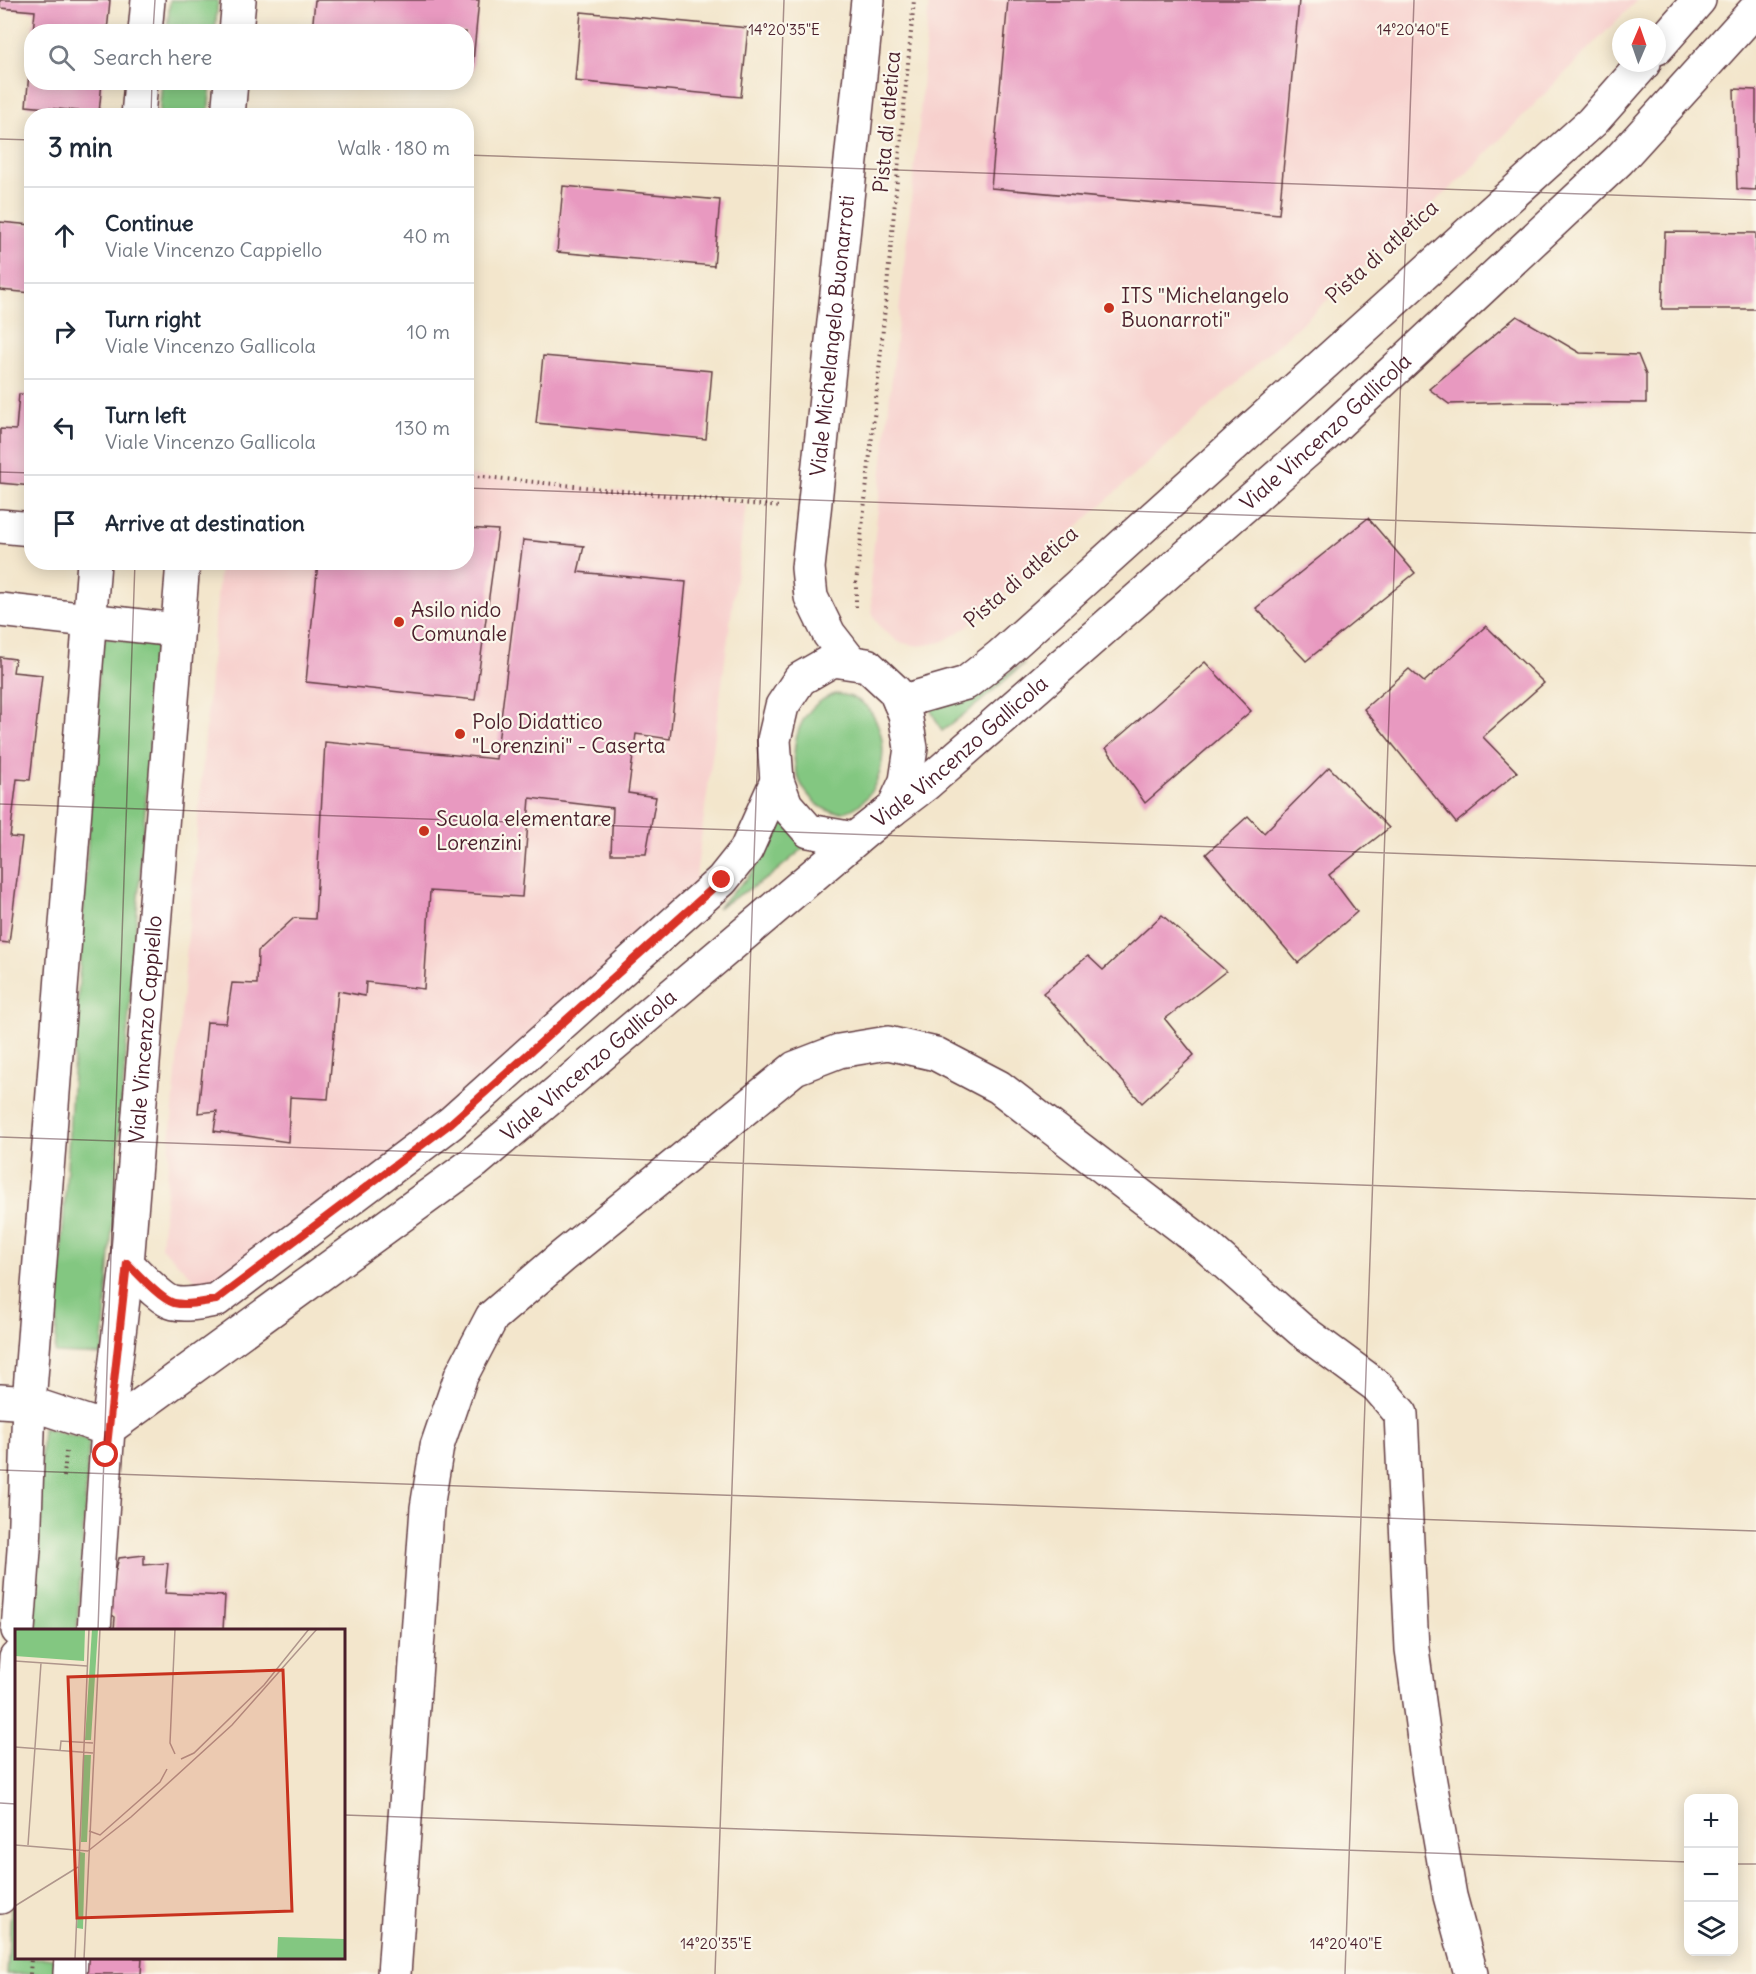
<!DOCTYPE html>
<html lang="en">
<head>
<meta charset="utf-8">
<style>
	body { margin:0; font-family:Delius,sans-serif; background:#f6f6f7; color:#1f2937 }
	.controls { position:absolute; right:18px; bottom:18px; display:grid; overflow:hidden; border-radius:12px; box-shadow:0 3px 15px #0003 }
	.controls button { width:54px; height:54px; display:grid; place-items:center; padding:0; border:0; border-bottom:2px solid #e0e1e3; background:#fff; color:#1f2937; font:30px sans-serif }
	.compass { position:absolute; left:1612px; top:18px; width:54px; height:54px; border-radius:50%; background:#fff; box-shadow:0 3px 15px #0003; rotate:2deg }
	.stop { position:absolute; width:18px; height:18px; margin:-14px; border:4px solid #d93025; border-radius:50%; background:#fff }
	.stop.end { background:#d93025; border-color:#fff; box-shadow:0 2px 6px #0008 }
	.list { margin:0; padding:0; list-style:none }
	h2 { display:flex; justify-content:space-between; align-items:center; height:78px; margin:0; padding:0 24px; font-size:26px }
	h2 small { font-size:20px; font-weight:400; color:#747a83 }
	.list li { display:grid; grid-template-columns:39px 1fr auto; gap:18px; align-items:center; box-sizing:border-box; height:96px; padding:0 24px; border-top:2px solid #e0e1e3 }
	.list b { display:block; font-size:22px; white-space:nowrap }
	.list p { margin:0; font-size:20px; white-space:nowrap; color:#747a83 }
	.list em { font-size:20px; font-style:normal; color:#747a83 }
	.icon { flex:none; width:33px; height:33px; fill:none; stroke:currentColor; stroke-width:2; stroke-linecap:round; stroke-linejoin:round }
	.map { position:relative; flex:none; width:1756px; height:1974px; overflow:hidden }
	.search { position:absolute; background:#fff; box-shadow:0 3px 15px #0003; left:24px; top:24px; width:450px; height:66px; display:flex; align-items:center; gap:15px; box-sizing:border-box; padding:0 21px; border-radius:24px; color:#747a83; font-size:22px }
	.panel { position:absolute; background:#fff; box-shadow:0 3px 15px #0003; left:24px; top:108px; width:450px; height:462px; border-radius:24px }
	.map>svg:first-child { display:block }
	.built { fill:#f7d0cd }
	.green { fill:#83c781; stroke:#667356; stroke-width:1.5 }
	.building { fill:#e899c0 }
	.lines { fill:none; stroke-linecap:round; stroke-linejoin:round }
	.minor-casing { stroke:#633d43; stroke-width:36 }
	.path { stroke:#633d43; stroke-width:4; stroke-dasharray:1.5 4.5; stroke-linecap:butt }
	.minor { stroke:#fff; stroke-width:33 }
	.route { stroke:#d93025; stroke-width:8 }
	.ticks { fill:none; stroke:#4a1f2b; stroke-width:1.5; stroke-opacity:0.45 }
	.poi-dot { fill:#c8321e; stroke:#fbf7ec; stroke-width:2 }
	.labels { text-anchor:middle; stroke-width:4.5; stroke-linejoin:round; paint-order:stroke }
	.street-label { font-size:21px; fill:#4a1f2b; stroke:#fbf7ec }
	.poi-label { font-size:21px; fill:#4a1f2b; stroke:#fbf7ec; text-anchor:start }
	.inset-road { fill:none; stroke:#af968c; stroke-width:1.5 }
	.view { fill:#c8321e; fill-opacity:0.15; stroke:#c8321e; stroke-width:3 }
	.inset-edge { fill:none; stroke:#4a1f2b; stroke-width:3 }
	.ticks-label { font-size:15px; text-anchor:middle; fill:#4a1f2b; stroke:#fbf7ec; stroke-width:4.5; stroke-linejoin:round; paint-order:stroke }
</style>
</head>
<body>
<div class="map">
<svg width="1756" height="1974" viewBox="0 0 1756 1974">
	<rect width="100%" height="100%" fill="#fbf7ec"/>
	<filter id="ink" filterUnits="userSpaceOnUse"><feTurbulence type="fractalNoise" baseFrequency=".0167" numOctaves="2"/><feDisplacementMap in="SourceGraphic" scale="12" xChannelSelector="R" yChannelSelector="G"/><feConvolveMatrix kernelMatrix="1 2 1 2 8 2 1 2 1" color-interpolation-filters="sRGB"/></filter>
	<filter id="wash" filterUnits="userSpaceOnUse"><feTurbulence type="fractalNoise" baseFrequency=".008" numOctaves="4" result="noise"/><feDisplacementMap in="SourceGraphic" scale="24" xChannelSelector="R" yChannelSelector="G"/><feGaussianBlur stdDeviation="1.35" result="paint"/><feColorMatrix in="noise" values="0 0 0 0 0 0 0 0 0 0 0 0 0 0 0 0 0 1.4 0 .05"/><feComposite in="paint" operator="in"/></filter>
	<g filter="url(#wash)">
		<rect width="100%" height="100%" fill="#f3e6cc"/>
		<g class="built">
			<path d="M929 0H1637L1466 174 967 627 942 642 919 646 898 642 881 628 875 619 872 611 870 582 919 126Z"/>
			<path d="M467 475 746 504 692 906 216 1300 161 1247 220 563 466 562Z"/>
		</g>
		<g class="green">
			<path d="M170 0H218L215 31H167Z"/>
			<path d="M162 83H211L208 115H159Z"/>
			<path d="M101 637 158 646 102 1355 55 1353Z"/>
			<path d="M1025 663 980 702 942 731 929 707 992 682Z"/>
			<path d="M835 694C854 695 866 702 875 719 904 773 846 852 804 789 783 756 797 706 835 694Z"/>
			<path d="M781 821 811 842 768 878 717 908 749 876 765 854Z"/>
			<path d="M43 1428 89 1440 77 1630H30Z"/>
			<path d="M16 1832V1958H55L54 1974H7Z"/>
		</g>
		<g id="blocks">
			<g class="building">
				<path d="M0 0H110L107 32H33L35 11 0 8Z"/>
				<path d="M315 0H479L472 72 466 71V32H312Z"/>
				<path d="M1008 0H1299L1279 214 991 188Z"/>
				<path d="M581 12 748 28 741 97 575 81Z"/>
				<path d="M30 62 32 63V82H102L99 113 26 106Z"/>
				<path d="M1734 89 1756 90V190L1737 189Z"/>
				<path d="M563 186 720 200 714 266 557 252Z"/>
				<path d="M0 222 32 225V293L0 290Z"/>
				<path d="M1665 232 1756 233V309H1662Z"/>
				<path d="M1517 316 1580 353 1638 355 1646 375V403L1521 402 1449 404 1429 389Z"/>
				<path d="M543 356 712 371 706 439 536 423Z"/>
				<path d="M19 394 32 395V486L0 483V429L16 430Z"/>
				<path d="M1368 518 1415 573 1306 661 1256 608Z"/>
				<path d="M466 528 498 530 475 700 306 682 318 562H466Z"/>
				<path d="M523 540 584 546 578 572 686 582 670 739 636 734 628 793 656 797 646 854H611L613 808 530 798 522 897 430 891 424 989 366 982 365 996 338 991 328 1099 290 1097 288 1142 214 1131 217 1111 198 1113 207 1022 226 1023 232 983 257 984 258 951 294 918 315 919 325 742 496 759Z"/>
				<path d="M1486 626 1544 683 1483 737 1517 772 1456 823 1364 709 1409 669 1424 682Z"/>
				<path d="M0 657 15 659 13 672 42 675 30 780 17 779 10 837 22 838 9 943 0 942Z"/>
				<path d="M1205 662 1251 711 1145 803 1106 748Z"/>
				<path d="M1329 767 1389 828 1329 875 1357 912 1298 963 1206 854 1248 816 1264 833Z"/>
				<path d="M1162 915 1226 971 1165 1019 1194 1055 1142 1103 1043 993 1088 956 1103 970Z"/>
				<path d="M144 1555V1565L168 1563 165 1593 225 1596 223 1630H114L115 1617 105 1610 119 1558Z"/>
				<path d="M78 1958H142L141 1974H77Z"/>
			</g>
		</g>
	</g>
	<g filter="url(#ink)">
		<use href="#blocks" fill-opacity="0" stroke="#633d43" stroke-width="1.5"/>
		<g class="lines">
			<g class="minor-casing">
				<g id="minor">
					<path d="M145 32 148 0"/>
					<path d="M236 32 239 0"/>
					<path d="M1657 48 1699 0"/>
					<path d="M138 116 141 82"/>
					<path d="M228 116 231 82"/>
					<path d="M0 526 32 529"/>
					<path d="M0 610 176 630"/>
					<path d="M833 660 867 665 895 691 905 714 911 748 906 781 893 809 854 839 809 831 786 805 777 781 774 740 782 706 800 679Z"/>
					<path id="s1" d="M850 661 829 634 811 597 808 568 868 0"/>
					<path d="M900 702 966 683 1000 656 1592 122 1644 63"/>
					<path d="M127 1264C137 1273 161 1300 174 1303 188 1306 202 1302 216 1300L451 1123 722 880 746 850 777 781"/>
					<path d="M0 1401 29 1403 108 1429"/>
					<path id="s2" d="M108 1429 475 1162 876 822 926 784 1323 437 1619 160 1756 9"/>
					<path d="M18 1630 24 1550 29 1403 94 562"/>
					<path id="s3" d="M94 1630 108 1429 127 1264 183 562"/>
					<path d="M0 1897 16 1658"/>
					<path d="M70 1974 71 1958"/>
					<path d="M394 1974 427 1508 437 1446 461 1376 492 1317 562 1257 795 1068 839 1051 888 1043 936 1054 999 1087 1205 1245 1301 1330 1377 1386 1401 1414 1412 1649 1429 1776 1450 1896 1471 1974"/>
				</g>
			</g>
			<g class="path">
				<path d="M466 475 780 507"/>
				<path d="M856 607V584L879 371 914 0"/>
				<path d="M64 1477 66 1452"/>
				<path d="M30 1974 31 1958"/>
			</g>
			<use href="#minor" class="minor"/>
		</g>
	</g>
	<g class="lines" filter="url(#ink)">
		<path class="route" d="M106 1455 127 1263C137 1273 161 1300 174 1303 188 1306 202 1302 216 1300L451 1123 722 880"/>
	</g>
	<path class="ticks" d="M153 32 155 0M151 116 152 82M0 139 32 140M466 155 1756 200M0 472 32 473M466 488 1756 533M0 804 1756 866M0 1137 1756 1199M0 1470 1756 1531M98 1630 135 562M0 1803 16 1804M344 1815 1688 1862M1734 1864H1756M86 1974V1958M715 1974 784 0M1345 1974 1414 0"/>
	<g class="poi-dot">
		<circle cx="1109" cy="308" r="6"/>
		<circle cx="399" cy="622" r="6"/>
		<circle cx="460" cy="734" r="6"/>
		<circle cx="424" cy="831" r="6"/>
	</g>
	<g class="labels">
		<g class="street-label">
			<text transform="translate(887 122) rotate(-85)" y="7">Pista di atletica</text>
			<text transform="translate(1382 252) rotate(-42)" y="7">Pista di atletica</text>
			<text dy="7" stroke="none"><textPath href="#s1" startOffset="338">Viale Michelangelo Buonarroti</textPath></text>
			<text dy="7" stroke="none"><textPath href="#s2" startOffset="1575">Viale Vincenzo Gallicola</textPath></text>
			<text transform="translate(1021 577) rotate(-41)" y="7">Pista di atletica</text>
			<text dy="7" stroke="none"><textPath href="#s2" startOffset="1089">Viale Vincenzo Gallicola</textPath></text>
			<text dy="7" stroke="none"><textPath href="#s3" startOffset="603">Viale Vincenzo Cappiello</textPath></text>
			<text dy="7" stroke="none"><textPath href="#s2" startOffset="603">Viale Vincenzo Gallicola</textPath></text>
		</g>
		<g class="poi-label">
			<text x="1121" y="303">ITS "Michelangelo<tspan x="1121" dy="24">Buonarroti"</tspan></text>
			<text x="411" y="617">Asilo nido<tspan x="411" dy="24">Comunale</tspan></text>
			<text x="472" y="729">Polo Didattico<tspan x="472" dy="24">"Lorenzini" - Caserta</tspan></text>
			<text x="436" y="826">Scuola elementare<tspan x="436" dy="24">Lorenzini</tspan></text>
		</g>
	</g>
	<g transform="translate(15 1629)">
		<rect width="330" height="330" fill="#f3e6cc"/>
		<path d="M0 0H70L69 32 0 27ZM77 0H83L76 111H70ZM68 126H76L72 213H66ZM65 223 70 224 68 300 62 299ZM263 308 330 310V330H262Z" fill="#83c781"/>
		<path class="inset-road" d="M160 0 155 114 160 125M0 32 72 37M0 118 78 124M45 122 46 112 78 114M166 130 179 124 249 56 294 0M74 202 85 206 145 153 152 140M0 216 73 222M13 216 26 34M73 222 116 188 217 96 302 0M0 277 63 238M60 330 74 0M69 330 85 0"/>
		<path class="view" d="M268 41 277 282 62 289 53 48Z"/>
		<rect width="330" height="330" class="inset-edge"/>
	</g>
	<g class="ticks-label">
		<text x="784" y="35">14°20'35"E</text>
		<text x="1413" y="35">14°20'40"E</text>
		<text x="716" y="1949">14°20'35"E</text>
		<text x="1346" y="1949">14°20'40"E</text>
	</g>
</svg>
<div class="controls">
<button>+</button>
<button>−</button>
<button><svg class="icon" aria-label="layers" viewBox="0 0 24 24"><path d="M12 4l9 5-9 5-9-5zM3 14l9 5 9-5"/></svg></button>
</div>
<svg class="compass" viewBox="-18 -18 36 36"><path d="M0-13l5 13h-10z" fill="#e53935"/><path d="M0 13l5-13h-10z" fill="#747a83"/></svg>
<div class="stop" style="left:106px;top:1455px"></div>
<div class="stop end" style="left:722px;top:880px"></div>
<div class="search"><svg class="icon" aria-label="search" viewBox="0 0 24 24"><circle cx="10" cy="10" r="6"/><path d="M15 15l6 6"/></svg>Search here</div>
<section class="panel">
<h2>3 min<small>Walk · 180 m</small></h2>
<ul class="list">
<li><svg class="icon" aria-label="ahead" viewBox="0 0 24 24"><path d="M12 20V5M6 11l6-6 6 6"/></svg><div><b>Continue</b><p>Viale Vincenzo Cappiello</p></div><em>40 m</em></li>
<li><svg class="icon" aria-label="right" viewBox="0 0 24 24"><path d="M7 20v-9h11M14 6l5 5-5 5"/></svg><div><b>Turn right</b><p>Viale Vincenzo Gallicola</p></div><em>10 m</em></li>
<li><svg class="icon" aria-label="left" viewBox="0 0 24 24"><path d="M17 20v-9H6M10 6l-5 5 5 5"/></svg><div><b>Turn left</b><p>Viale Vincenzo Gallicola</p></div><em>130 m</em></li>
<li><svg class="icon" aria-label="arrive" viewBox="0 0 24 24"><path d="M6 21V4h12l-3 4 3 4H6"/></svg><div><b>Arrive at destination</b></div></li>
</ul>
</section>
</div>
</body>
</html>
